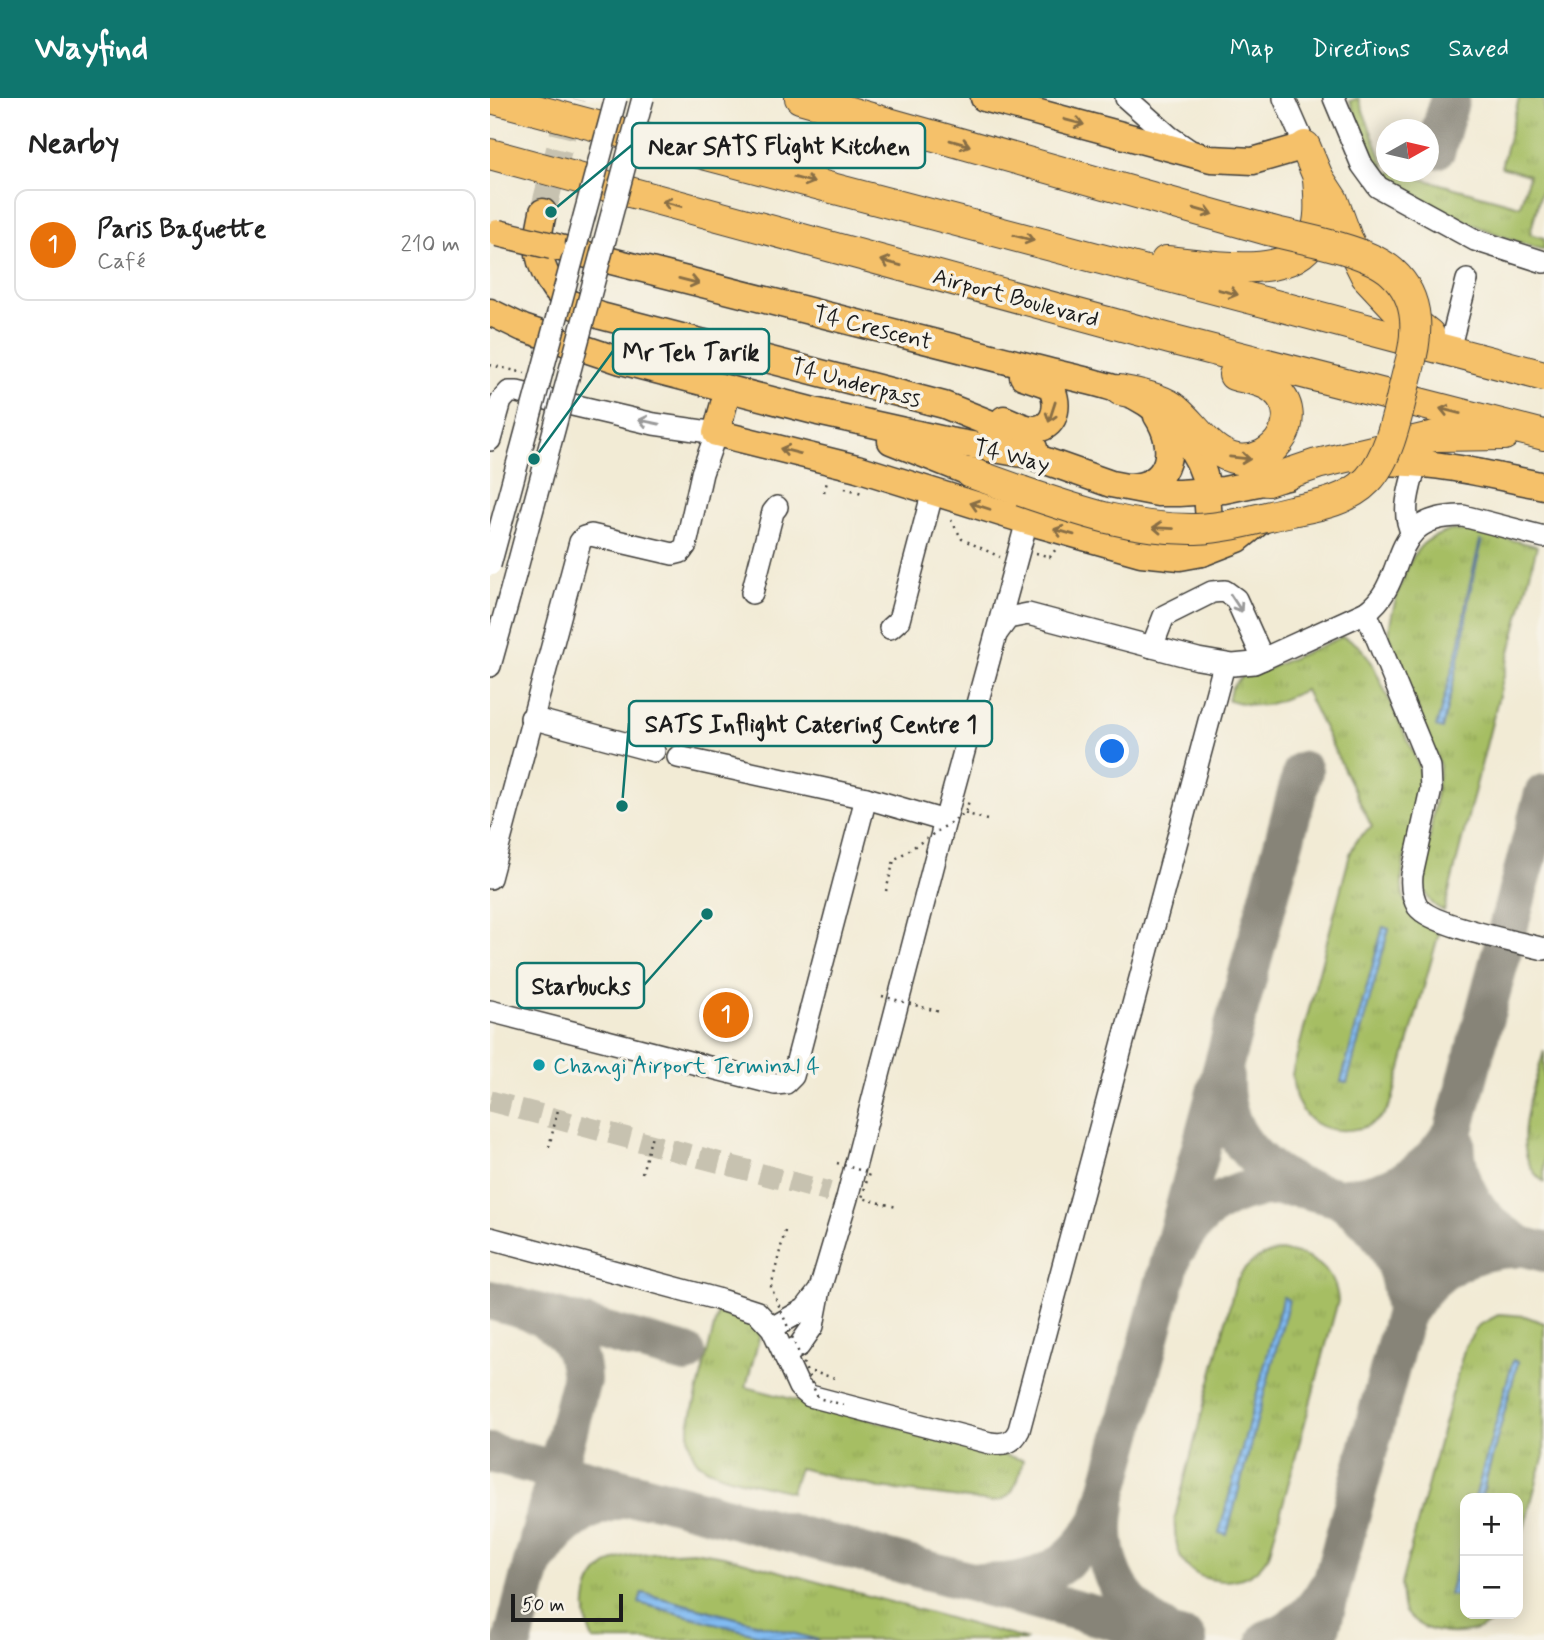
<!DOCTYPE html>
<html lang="en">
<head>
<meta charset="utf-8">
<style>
	body { margin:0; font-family:Mynerve,sans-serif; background:#f2f2f2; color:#222 }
	.controls { position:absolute; right:21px; bottom:21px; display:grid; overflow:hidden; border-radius:14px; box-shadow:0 4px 18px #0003 }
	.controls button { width:63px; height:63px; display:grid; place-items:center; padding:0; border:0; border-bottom:2px solid #e0e0e0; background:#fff; color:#222; font:35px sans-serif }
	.compass { position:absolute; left:886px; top:21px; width:63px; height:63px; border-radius:50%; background:#fff; box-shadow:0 4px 18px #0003; rotate:82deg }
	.scale { position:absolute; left:21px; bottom:18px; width:112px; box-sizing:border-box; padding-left:7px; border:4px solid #1c1c1c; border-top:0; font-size:19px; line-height:24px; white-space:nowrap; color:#1c1c1c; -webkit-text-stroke:5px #f7f3e8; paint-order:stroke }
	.you { position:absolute; left:623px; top:654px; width:24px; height:24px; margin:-18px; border:5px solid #fff; border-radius:50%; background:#1a73e8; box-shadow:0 0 0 10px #1a73e833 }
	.badge { display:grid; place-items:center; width:46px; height:46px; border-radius:50%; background:#0f766e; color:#fff; font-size:23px; font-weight:700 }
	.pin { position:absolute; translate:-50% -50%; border:4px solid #fff; box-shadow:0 2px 7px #0006 }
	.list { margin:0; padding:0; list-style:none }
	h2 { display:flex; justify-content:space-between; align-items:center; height:91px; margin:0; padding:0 28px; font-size:30px }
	h2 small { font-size:23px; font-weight:400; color:#767676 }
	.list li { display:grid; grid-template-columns:46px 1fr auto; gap:21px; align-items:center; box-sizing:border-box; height:112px; margin:0 14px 14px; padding:0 14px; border:2px solid #e0e0e0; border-radius:14px }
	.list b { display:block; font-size:26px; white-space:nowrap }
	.list p { margin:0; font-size:23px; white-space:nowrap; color:#767676 }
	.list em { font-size:23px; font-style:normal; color:#767676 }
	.map { position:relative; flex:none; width:1054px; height:1542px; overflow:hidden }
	header { display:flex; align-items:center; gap:42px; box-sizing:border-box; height:98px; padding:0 35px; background:#0f766e; color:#fff }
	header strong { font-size:33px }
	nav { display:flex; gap:38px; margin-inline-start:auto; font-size:24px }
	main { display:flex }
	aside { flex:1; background:#fff }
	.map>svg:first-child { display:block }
	.grass { fill:url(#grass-tufts); stroke:#616d40; stroke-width:2; fill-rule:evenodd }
	.water { fill:url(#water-rules); stroke:#4f6c88; stroke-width:2 }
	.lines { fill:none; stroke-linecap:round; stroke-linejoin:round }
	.taxiway { stroke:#878478; stroke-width:40 }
	.minor-tunnel { stroke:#c7c2b0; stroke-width:21; stroke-dasharray:21 10; stroke-linecap:butt }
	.major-tunnel { stroke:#c7c2b0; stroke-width:26; stroke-dasharray:26 13; stroke-linecap:butt }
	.minor-casing { stroke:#3c3b38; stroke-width:24 }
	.major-casing { stroke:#3c3b38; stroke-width:29 }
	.highway-casing { stroke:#3c3b38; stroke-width:32 }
	.path { stroke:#3c3b38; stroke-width:2.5; stroke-dasharray:2 5; stroke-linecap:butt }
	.minor { stroke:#fff; stroke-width:21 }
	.major { stroke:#f5c16b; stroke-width:26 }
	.highway { stroke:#f5c16b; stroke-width:30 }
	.minor-bridge-casing { stroke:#3c3b38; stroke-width:24; stroke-linecap:butt }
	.major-bridge-casing { stroke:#3c3b38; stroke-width:29; stroke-linecap:butt }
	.highway-bridge-casing { stroke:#3c3b38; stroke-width:32; stroke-linecap:butt }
	.path-bridge { stroke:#3c3b38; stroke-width:2.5; stroke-dasharray:2 5; stroke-linecap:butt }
	.minor-bridge { stroke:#fff; stroke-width:21 }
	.major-bridge { stroke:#f5c16b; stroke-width:26 }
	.highway-bridge { stroke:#f5c16b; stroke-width:30 }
	.oneway { stroke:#886e44 }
	.oneway2 { stroke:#999 }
	.culture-dot { fill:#0f9aa8; stroke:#f7f3e8; stroke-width:2.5 }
	.labels { text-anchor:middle; stroke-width:7; stroke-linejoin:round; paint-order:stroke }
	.street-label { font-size:23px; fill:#1c1c1c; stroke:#f7f3e8 }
	.culture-label { font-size:23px; fill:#0d838f; stroke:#f7f3e8; text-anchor:start }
	.leader { fill:none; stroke:#0f766e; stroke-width:2.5 }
	.callout-dot { fill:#0f766e; stroke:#f7f3e8; stroke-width:2.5 }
	.callout { fill:#f7f3e8; stroke:#0f766e; stroke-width:2.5 }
	.callout-label { font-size:24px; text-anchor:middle; font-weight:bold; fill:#1c1c1c }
</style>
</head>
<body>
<header>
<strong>Wayfind</strong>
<nav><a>Map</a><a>Directions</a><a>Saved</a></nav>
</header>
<main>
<aside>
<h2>Nearby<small></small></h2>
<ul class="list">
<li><span class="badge" style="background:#e8710a">1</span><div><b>Paris Baguette</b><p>Café</p></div><em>210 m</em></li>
</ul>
</aside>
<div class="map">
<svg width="1054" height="1542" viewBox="0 0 1054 1542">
	<defs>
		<pattern id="grass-tufts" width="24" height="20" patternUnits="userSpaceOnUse" patternTransform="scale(1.75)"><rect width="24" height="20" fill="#a6be63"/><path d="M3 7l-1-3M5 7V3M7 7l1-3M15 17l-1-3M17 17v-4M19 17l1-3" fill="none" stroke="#8ea355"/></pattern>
		<pattern id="water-rules" width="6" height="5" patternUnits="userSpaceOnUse" patternTransform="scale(1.75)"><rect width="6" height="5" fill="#82bcf3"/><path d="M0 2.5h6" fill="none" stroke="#70a1d0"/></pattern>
	</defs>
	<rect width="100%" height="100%" fill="#f7f3e8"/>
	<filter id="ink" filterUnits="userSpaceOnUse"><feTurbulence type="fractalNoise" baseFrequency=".0143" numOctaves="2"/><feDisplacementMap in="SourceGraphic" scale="14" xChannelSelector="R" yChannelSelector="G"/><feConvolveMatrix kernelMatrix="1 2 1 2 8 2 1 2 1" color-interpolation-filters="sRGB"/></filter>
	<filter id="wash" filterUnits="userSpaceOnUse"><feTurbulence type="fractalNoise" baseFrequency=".00686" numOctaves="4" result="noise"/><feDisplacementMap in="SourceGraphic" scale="28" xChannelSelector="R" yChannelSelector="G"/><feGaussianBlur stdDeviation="1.57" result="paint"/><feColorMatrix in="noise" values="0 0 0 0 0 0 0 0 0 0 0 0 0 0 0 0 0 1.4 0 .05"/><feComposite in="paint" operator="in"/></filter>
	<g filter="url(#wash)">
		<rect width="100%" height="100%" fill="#f2ebd5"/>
		<g class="grass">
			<path d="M868 0 897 74H907L1030 108 1039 77 1011 69 1029 0H1054V82L1040 136 1054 140V152C1012 141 907 99 884 63 873 46 868 22 860 3Z"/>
			<path d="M962 432 988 434 1047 448 954 813C940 807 937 799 933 785L950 668 899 537C900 515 916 461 933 446 941 439 952 435 962 432ZM991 443 979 499 973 544H970L977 498Z"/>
			<path d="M852 539C867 544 874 552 882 565 893 588 903 611 914 634 920 647 927 660 930 674 939 728 873 801 949 835L902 1003C899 1008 897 1013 893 1017 878 1034 844 1037 825 1025 818 1021 811 1011 807 1003 804 995 803 985 802 976L860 756 867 741 882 729 815 592C780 607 777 612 738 602L741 590 751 579 770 574ZM893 829 898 831 857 985 851 984Z"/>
			<path d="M1054 953V1084C1015 1056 1044 991 1054 953Z"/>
			<path d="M790 1153C820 1155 846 1171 848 1203L779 1457C775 1463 771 1469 765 1473 746 1488 711 1486 695 1466 686 1453 684 1435 685 1419L746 1183C757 1165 769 1157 790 1153Z"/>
			<path d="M228 1213 261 1224 271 1233 256 1289 533 1362 528 1382 521 1395 512 1402 502 1404 390 1390 309 1370 301 1394C279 1388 223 1379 208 1364 199 1354 199 1340 199 1327Z"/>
			<path d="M1010 1216 1035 1218 1054 1225V1357L1028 1452V1400H991L1028 1264 1023 1262 985 1400H975V1437L959 1496 965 1497 975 1459V1516H1010C992 1542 934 1542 915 1514 911 1506 912 1496 911 1486L975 1248 989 1227Z"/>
			<path d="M203 1453 234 1458 538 1542H328L152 1495 150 1505 288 1542H103C90 1513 93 1476 126 1462 149 1453 179 1455 203 1453Z"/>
		</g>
		<g class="water">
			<path d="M990 443 992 444 979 499 973 544 952 631 946 629 970 544 977 498Z"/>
			<path d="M893 829 899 831 857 985 851 984Z"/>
			<path d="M793 1199 799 1202 737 1437 729 1435Z"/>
			<path d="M1023 1262 1028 1264 991 1400H985Z"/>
			<path d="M975 1437V1459L965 1498 959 1496Z"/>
			<path d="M152 1495 328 1542H288L149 1505Z"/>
		</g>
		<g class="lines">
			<g class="taxiway">
				<path d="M946 51 960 0"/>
				<path d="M734 980C732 1034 765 1068 811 1090"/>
				<path d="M965 1042C965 1085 987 1123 1024 1143"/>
				<path d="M856 1099C901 1097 934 1077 958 1041"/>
				<path d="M853 1103C891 1128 911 1162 914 1207"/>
				<path d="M689 1147C715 1100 760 1083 811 1090L1054 1154"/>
				<path d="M0 1202 196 1256"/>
				<path d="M919 1210C943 1172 978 1151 1024 1150"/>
				<path d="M0 1355 697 1542"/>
				<path d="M616 1407C607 1458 627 1506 673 1532"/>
				<path d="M48 1459C71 1423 109 1398 153 1399"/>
				<path d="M486 1485C545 1489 582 1471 611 1420L813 673"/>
				<path d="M23 1542 91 1282C90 1248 72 1226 41 1214"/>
				<path d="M777 1542C803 1533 824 1515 837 1491"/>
				<path d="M827 1542 1054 696"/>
			</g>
		</g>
	</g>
	<g filter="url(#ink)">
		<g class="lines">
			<path class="minor-tunnel" d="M0 1003 339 1094"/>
			<path class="major-tunnel" d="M53 114 82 0"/>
			<g class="minor-casing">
				<g id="minor">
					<path d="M636 0 680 39 699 52"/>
					<path d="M794 0 815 48"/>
					<path d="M844 0 872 67 888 89 985 142 1054 164"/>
					<path d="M959 252 977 182"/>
					<path d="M0 342 11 303 19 294H27L164 326 226 335 212 375 196 447 191 454 183 456 101 437 94 439 90 444 0 780"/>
					<path d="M922 435C910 413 921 388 926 365"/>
					<path d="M262 495 283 414 287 409"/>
					<path d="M876 514 940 669 941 691 922 777C921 788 922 799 928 809 942 828 1028 844 1054 851"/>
					<path d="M400 530 409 522 443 393"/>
					<path d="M507 535 518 520 538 516 708 561 743 567 764 565 876 514C922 481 893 417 973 418L1054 439"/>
					<path d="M662 549 674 518 722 494 735 493 746 501 773 561"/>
					<path d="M0 568 20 496"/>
					<path d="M41 620 164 653"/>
					<path d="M188 659 376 700 455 723"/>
					<path d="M0 913 285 986 296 985 303 978 376 700"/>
					<path d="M0 1140 227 1201 267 1214 282 1230 309 1289 320 1298 500 1345C514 1347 523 1345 529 1332L734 567"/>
					<path d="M282 1230 315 1211 329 1193"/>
					<path d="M294 1257 309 1248 323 1228 330 1191 357 1100 455 723 537 423"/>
				</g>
			</g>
			<g class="major-casing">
				<g id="major">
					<path d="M494 0 721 61 763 63 815 48"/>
					<path d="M53 114C51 125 48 136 48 147 49 170 64 197 85 208 93 212 102 214 111 218L454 307 499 325 544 350"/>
					<path d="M62 148 557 273C581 279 606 284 630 292 666 304 703 341 714 377 717 387 717 398 718 409 719 425 723 442 712 455"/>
					<path d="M0 214 33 230 131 263 328 314 459 343 539 357 621 386 668 395H689L734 392 797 379"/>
					<path d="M238 291 226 335 367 370 537 423 651 455 690 459 712 455 748 441 774 420"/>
					<path d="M514 321C524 325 535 332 546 331 568 329 570 301 559 287L533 278"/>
					<path d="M401 343 481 375"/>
					<path d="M873 366C934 359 994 376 1054 388"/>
					<path d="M640 389C682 387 687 349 667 318"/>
				</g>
			</g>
			<g class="highway-casing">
				<g id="highway">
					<path d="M1 0 1054 278"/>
					<path d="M310 0 778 132"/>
					<path d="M815 48 828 79 843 102 857 140 876 178 905 209 939 236"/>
					<path d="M0 56 680 241 1054 337"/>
					<path d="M676 163C715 166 803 185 824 139 832 120 829 98 828 79"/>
					<path d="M630 292C647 296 667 299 681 308 704 324 718 356 747 361 785 367 817 318 784 291 774 282 756 281 744 277"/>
					<path d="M481 375 531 393"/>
					<path d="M777 383 827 366 945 338 1014 337"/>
				</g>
			</g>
			<g class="path">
				<path d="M381 50 403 55 404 50"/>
				<path d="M0 267 35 275"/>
				<path d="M355 390 372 395"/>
				<path d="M334 394 337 384"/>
				<path d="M461 422 472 441 510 459"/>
				<path d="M546 455 560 459 566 451"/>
				<path d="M475 715 500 723"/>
				<path d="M322 1274 349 1281"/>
			</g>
			<use href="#minor" class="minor"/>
			<use href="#major" class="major"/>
			<use href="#highway" class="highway"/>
			<g class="minor-bridge-casing">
				<g id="minor-bridge">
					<path d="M0 467 126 0"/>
					<path d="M20 496 153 0"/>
				</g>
			</g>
			<g class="major-bridge-casing">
				<path id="major-bridge" d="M8 135 62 148"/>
			</g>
			<g class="highway-bridge-casing">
				<path id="highway-bridge" d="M531 393C589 413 644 432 706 431 738 430 770 420 801 413 827 408 858 403 878 382 902 357 909 306 918 273 928 239 932 201 902 174 877 151 812 141 778 132"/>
			</g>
			<g class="path-bridge">
				<path d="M384 38 400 40"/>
				<path d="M396 793 404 762 475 715 480 700"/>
				<path d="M392 898 450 914"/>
				<path d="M59 1049 68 1012"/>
				<path d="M347 1065 379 1075 372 1100 406 1109"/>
				<path d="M152 1075 162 1037"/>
				<path d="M295 1133 281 1189 328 1300 358 1308"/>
			</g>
			<use href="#minor-bridge" class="minor-bridge"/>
			<use href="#major-bridge" class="major-bridge"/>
			<use href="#highway-bridge" class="highway-bridge"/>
		</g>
		<defs><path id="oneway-shaft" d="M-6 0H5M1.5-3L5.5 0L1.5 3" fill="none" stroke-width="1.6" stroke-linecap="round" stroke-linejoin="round" transform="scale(1.75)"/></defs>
		<g class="oneway">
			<use href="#oneway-shaft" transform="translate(584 24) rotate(15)"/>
			<use href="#oneway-shaft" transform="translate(470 45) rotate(16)"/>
			<use href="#oneway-shaft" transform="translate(314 82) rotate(15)"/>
			<use href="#oneway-shaft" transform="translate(182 106) rotate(-165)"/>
			<use href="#oneway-shaft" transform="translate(713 113) rotate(16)"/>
			<use href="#oneway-shaft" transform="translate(534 140) rotate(15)"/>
			<use href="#oneway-shaft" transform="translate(401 165) rotate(-165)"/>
			<use href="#oneway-shaft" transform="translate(199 183) rotate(14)"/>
			<use href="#oneway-shaft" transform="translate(738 194) rotate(15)"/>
			<use href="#oneway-shaft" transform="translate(960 313) rotate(-166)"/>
			<use href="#oneway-shaft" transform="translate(562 314) rotate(108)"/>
			<use href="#oneway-shaft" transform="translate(300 353) rotate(-166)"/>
			<use href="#oneway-shaft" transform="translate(750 360) rotate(6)"/>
			<use href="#oneway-shaft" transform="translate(490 408) rotate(-162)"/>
			<use href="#oneway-shaft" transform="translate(673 430) rotate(-177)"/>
			<use href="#oneway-shaft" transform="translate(574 434) rotate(-164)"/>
		</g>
		<g class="oneway2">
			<use href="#oneway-shaft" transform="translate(159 324) rotate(-168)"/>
			<use href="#oneway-shaft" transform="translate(746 505) rotate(57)"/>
		</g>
	</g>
	<circle class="culture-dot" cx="49" cy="967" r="7"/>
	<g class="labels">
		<g class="street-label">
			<text transform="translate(526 199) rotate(15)" y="8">Airport Boulevard</text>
			<text transform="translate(383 229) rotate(14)" y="8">T4 Crescent</text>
			<text transform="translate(366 284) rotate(15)" y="8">T4 Underpass</text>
			<text transform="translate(522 357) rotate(14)" y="8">T4 Way</text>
		</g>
		<g class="culture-label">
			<text x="63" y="975">Changi Airport Terminal 4</text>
		</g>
	</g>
	<path class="leader" d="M61 114L142 47M44 361L123 253M132 708L139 625M217 816L154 887"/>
	<g class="callout-dot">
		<circle cx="61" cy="114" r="7"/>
		<circle cx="44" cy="361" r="7"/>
		<circle cx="132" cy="708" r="7"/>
		<circle cx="217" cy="816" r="7"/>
	</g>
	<g class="callout">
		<rect x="142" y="25" width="293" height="45" rx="7"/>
		<rect x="123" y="231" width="156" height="45" rx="7"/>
		<rect x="139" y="603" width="363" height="45" rx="7"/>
		<rect x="27" y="865" width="127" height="45" rx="7"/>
	</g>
	<g class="callout-label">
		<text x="289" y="56">Near SATS Flight Kitchen</text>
		<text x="201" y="262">Mr Teh Tarik</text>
		<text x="321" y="634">SATS Inflight Catering Centre 1</text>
		<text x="91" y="896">Starbucks</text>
	</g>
</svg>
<div class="controls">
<button>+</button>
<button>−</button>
</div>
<svg class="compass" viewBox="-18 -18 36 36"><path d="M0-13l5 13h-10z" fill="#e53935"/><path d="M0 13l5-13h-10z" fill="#767676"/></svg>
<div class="scale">50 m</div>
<div class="you"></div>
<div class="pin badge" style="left:236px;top:917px;background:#e8710a">1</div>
</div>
</main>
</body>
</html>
